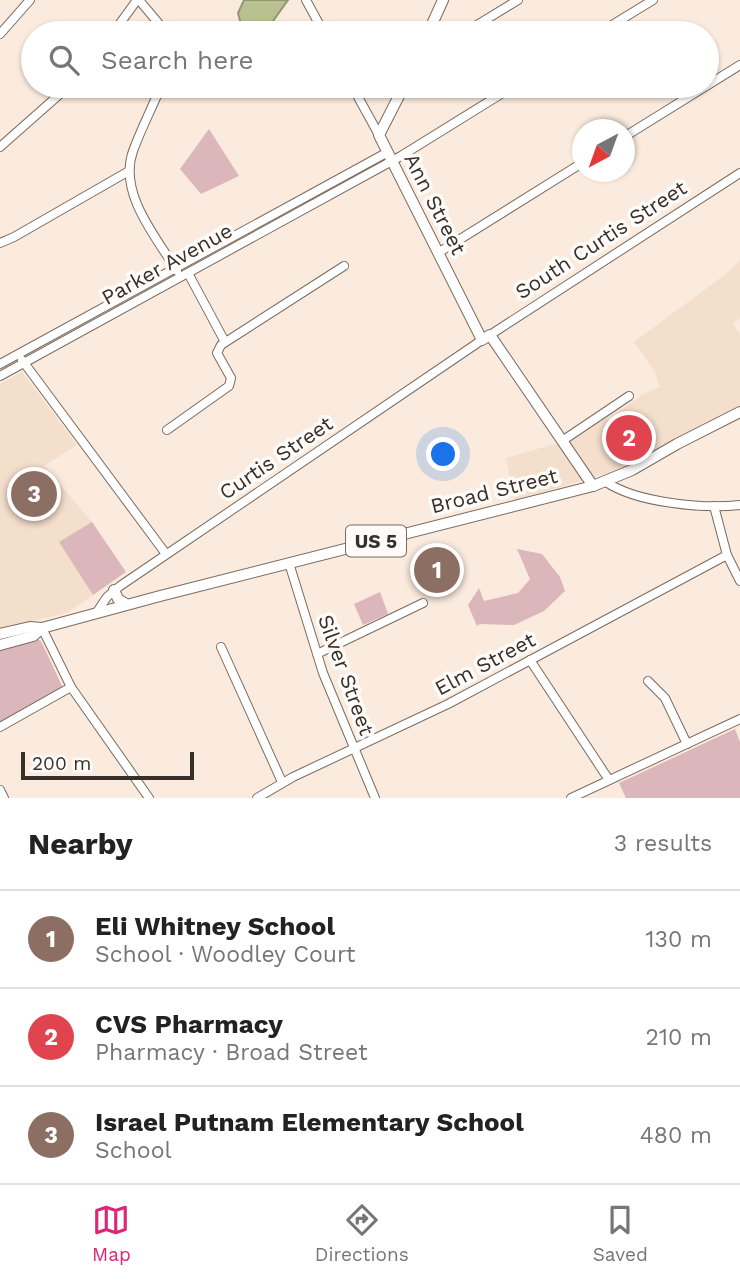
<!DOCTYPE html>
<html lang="en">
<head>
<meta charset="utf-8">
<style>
	body { margin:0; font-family:"Work Sans",sans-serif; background:#f6f6f6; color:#222 }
	.compass { position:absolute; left:572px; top:119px; width:63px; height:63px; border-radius:50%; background:#fff; box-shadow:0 2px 5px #0004; rotate:221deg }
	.scale { position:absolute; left:21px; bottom:18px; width:173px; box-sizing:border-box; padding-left:7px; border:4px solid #36302b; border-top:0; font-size:19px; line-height:24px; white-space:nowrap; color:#36302b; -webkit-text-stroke:5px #fefbf8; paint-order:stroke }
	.you { position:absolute; left:444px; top:455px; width:24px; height:24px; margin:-18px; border:5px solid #fff; border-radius:50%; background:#1a73e8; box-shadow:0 0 0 10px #1a73e833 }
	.badge { display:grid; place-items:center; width:46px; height:46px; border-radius:50%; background:#db2777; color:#fff; font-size:23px; font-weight:700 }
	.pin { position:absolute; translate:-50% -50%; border:4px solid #fff; box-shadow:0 2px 7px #0006 }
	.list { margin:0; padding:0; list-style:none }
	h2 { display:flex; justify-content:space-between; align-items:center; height:91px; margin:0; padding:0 28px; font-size:30px }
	h2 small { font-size:23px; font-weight:400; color:#767676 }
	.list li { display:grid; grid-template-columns:46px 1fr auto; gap:21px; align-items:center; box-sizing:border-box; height:98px; padding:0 28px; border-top:2px solid #e0e0e0 }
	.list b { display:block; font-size:26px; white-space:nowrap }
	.list p { margin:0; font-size:23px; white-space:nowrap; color:#767676 }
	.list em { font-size:23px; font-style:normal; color:#767676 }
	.icon { flex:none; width:38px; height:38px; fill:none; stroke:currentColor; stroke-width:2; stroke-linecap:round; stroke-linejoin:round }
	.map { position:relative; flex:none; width:740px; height:798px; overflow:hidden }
	.search { position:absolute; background:#fff; box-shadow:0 2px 5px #0004; left:21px; right:21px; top:21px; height:77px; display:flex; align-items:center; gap:18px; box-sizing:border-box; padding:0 24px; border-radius:38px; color:#767676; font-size:26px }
	.sheet { height:385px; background:#fff }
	nav { display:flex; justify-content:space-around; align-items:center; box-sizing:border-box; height:98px; border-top:2px solid #e0e0e0; background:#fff; font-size:19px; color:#767676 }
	nav a { display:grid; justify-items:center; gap:4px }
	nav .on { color:#db2777 }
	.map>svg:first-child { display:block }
	.built { fill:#f4decc }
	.green { fill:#dbb6bb }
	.water { fill:#bac191; stroke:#929672; stroke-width:2 }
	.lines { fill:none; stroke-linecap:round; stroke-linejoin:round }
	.minor-casing { stroke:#796b5f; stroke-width:10 }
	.major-casing { stroke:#796b5f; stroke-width:12 }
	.minor { stroke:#fff; stroke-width:8 }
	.major { stroke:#fff; stroke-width:10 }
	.labels { text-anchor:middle; stroke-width:7; stroke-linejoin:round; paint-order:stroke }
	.shield { fill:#fefbf8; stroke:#726d68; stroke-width:2 }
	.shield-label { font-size:19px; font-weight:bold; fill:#36302b }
	.street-label { font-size:21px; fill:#36302b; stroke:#fefbf8 }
</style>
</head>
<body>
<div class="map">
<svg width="740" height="798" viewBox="0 0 740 798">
	<rect width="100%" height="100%" fill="#fbebde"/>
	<g class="built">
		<path d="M740 260V318L733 324 740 335V407L611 472 514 501 506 458 568 440 602 418 609 419 643 394 660 387 655 372 634 342 726 274Z"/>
		<path d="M22 372 77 445 44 466 92 522 59 542 93 595 67 613 0 628V384Z"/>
	</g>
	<g class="green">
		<path d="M209 129 239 176 201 194 180 169Z"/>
		<path d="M92 522 126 572 93 595 59 542Z"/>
		<path d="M517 549 542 554 560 577 565 591 544 611 514 625 480 624 477 626 468 605 479 588 484 601 518 593 530 579Z"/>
		<path d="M380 592 388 614 363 625 354 604Z"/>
		<path d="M37 639 41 641 63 688 0 723V649Z"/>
		<path d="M735 729 740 742V798H626L619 783Z"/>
	</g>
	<path class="water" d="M244 0H288L273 21 254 33 243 32 238 13Z"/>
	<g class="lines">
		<g class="minor-casing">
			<g id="minor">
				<path d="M139 0 160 25 163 33"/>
				<path d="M306 0 324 33"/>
				<path d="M113 33 137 0"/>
				<path d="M464 33 518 0"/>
				<path d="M599 33 653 0"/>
				<path d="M0 34 30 0"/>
				<path d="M161 86C152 108 141 129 133 151 118 193 156 237 177 271"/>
				<path d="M352 86 379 135"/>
				<path d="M624 137 740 65"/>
				<path d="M0 147 69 86"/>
				<path d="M0 243 14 237 129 171"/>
				<path d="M438 253 582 163"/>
				<path d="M188 273 225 342"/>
				<path d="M490 335 740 173"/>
				<path d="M22 360 166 554"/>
				<path d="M0 364 388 152"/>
				<path d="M0 376 401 156 514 86"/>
				<path d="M167 430 229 386 231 378 217 353 221 345 344 266"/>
				<path d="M562 441 629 396"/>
				<path d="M606 482C637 503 704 509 740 505"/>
				<path d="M714 506 727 555 740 581"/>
				<path d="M289 563 323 673 375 798"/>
				<path d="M97 612 107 597 120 586 482 340"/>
				<path d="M42 628 71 687 149 798"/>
				<path d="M221 647 282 782"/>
				<path d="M317 654 423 603"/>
				<path d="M530 660 609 780"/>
				<path d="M648 681 665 698 687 744"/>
				<path d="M0 727 71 687"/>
				<path d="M0 790 4 798"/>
				<path d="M257 798 293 777 448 704 727 555"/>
				<path d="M571 798 740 719"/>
			</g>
		</g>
		<g class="major-casing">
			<g id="major">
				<path d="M428 33 443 0"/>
				<path d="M404 86 379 135 482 340 490 335 593 486"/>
				<path d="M114 590 118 599 126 604"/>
				<path d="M0 634 30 627 42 628 160 596 593 486 632 470 677 444 740 412"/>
				<path d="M0 645 33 636 42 628"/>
			</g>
		</g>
		<use href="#minor" class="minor"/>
		<use href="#major" class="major"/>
	</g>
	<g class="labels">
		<rect class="shield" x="346" y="525.5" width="60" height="31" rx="5"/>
		<g class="shield-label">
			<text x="376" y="548">US 5</text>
		</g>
		<g class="street-label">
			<text transform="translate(435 204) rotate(63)" y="7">Ann Street</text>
			<text transform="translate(601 240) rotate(-33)" y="7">South Curtis Street</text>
			<text transform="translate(167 264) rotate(-29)" y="7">Parker Avenue</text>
			<text transform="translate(276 458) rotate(-34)" y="7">Curtis Street</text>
			<text transform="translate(494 491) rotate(-14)" y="7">Broad Street</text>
			<text transform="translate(485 664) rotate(-28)" y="7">Elm Street</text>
			<text transform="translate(346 675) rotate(70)" y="7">Silver Street</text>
		</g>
	</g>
</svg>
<svg class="compass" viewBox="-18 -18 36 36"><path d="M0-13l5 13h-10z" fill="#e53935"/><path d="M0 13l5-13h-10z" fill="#767676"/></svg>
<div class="scale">200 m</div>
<div class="you"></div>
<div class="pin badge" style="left:437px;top:570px;background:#8d6e63">1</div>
<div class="pin badge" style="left:629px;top:438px;background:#e0444e">2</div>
<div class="pin badge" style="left:34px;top:494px;background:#8d6e63">3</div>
<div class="search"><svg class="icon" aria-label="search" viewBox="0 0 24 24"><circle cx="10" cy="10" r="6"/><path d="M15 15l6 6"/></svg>Search here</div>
</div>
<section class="sheet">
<h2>Nearby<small>3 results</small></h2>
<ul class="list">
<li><span class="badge" style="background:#8d6e63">1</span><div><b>Eli Whitney School</b><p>School · Woodley Court</p></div><em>130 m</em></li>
<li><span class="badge" style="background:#e0444e">2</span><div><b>CVS Pharmacy</b><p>Pharmacy · Broad Street</p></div><em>210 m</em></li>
<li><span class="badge" style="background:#8d6e63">3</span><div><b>Israel Putnam Elementary School</b><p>School</p></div><em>480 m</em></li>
</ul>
</section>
<nav>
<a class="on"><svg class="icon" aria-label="map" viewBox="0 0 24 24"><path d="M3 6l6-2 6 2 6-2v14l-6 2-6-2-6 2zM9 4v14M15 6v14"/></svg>Map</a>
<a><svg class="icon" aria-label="directions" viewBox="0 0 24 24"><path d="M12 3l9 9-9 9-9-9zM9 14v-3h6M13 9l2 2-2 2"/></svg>Directions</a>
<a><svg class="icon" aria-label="saved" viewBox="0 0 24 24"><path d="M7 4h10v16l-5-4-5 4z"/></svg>Saved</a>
</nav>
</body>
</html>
